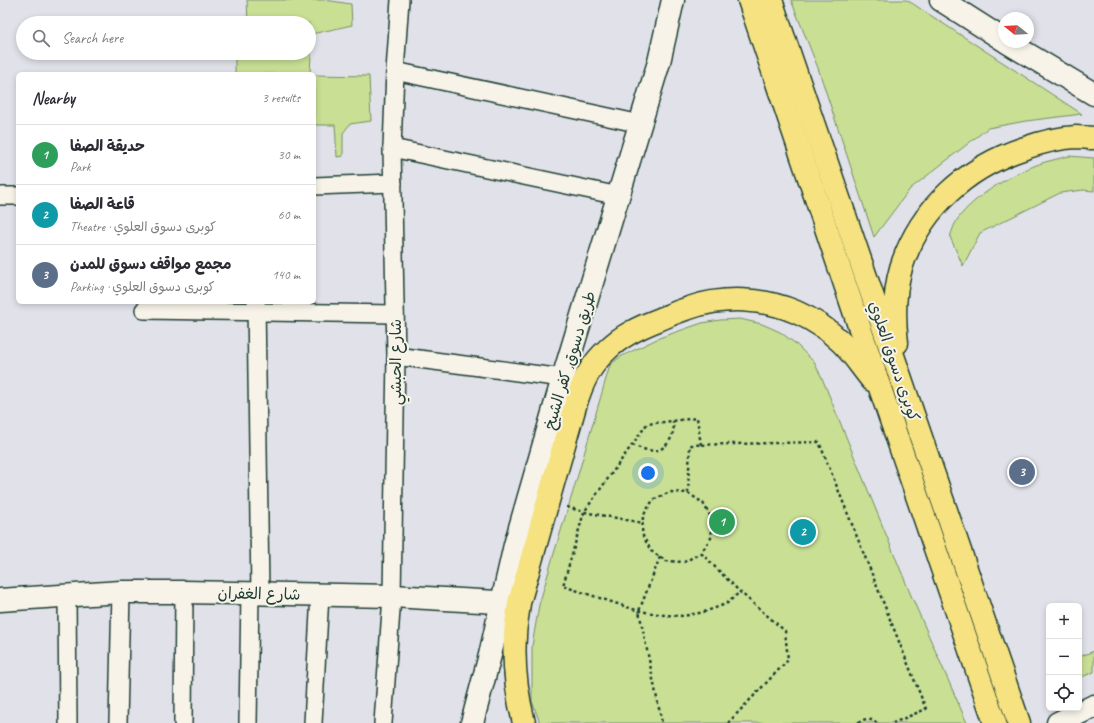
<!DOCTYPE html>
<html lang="en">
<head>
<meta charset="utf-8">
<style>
	body { margin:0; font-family:Caveat,"Playpen Sans Arabic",sans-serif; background:#f2f2f3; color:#2b2b33 }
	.controls { position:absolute; right:12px; bottom:12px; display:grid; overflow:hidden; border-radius:6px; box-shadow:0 2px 6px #0003 }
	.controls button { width:36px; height:36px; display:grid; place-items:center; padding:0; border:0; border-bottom:1px solid #e1e1e2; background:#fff; color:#2b2b33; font:20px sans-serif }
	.compass { position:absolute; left:998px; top:12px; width:36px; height:36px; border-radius:50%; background:#fff; box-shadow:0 2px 6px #0003; rotate:288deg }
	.you { position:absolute; left:648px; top:473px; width:14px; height:14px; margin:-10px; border:3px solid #fff; border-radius:50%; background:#1a73e8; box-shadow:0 0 0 6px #1a73e833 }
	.badge { display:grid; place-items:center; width:26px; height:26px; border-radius:50%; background:#d1495b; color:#fff; font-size:13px; font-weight:700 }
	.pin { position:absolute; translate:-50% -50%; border:2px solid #fff; box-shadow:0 1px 4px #0006 }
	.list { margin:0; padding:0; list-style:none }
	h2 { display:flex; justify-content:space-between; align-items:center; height:52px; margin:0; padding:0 16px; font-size:17px }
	h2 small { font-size:13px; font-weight:400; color:#7c7c81 }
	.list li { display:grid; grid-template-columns:26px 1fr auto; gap:12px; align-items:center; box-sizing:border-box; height:60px; padding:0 16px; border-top:1px solid #e1e1e2 }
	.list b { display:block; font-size:15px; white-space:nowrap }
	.list p { margin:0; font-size:13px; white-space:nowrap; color:#7c7c81 }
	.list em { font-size:13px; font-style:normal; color:#7c7c81 }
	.icon { flex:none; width:22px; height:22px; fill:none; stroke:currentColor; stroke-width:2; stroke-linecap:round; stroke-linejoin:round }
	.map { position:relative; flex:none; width:1094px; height:723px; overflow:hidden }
	.search { position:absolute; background:#fff; box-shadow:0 2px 6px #0003; left:16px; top:16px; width:300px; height:44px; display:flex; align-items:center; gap:10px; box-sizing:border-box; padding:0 14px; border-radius:22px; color:#7c7c81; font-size:15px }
	.panel { position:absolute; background:#fff; box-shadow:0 2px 6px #0003; left:16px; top:72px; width:300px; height:232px; border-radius:6px }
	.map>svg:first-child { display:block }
	.green { fill:#c8df94; stroke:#748e64 }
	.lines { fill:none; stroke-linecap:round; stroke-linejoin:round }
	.street-casing { stroke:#1f3d34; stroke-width:20 }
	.secondary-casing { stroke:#1f3d34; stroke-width:25 }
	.highway-casing { stroke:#1f3d34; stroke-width:25 }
	.path { stroke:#1f3d34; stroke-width:2.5; stroke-dasharray:3 3; stroke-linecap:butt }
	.street { stroke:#f7f3e8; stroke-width:17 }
	.secondary { stroke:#f7f3e8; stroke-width:22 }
	.highway { stroke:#f6e281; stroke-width:22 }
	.labels { text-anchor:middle; stroke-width:4; stroke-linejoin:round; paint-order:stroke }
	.street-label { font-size:16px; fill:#1f3d34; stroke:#f7f3e8 }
</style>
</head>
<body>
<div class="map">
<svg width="1094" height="723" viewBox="0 0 1094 723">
	<rect width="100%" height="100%" fill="#e1e2e9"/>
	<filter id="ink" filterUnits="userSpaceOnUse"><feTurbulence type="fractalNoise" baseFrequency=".025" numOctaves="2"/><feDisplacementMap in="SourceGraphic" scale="8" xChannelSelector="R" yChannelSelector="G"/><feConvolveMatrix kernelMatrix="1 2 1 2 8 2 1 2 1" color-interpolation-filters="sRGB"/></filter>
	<g filter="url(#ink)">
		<g class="green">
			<path d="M247 0H325L351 4 352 25 312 34 310 74H235V53H309V23H248Z"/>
			<path d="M791 0H907L1082 114 1026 121 988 128 910 189 874 237 818 68Z"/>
			<path d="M314 75 369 76 371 121 350 124 343 133V156L337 157 335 125H314Z"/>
			<path d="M1069 156 1094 158V191L1083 190 1060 193 980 233 963 266 950 237C952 231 954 225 957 220 974 195 1017 171 1045 162 1053 160 1061 158 1069 156Z"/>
			<path d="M740 319 762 324 780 332 796 344 814 362 822 378 910 593 967 723H540L532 701V646L539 605 552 560 575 485 610 365 620 357 659 338 702 323 720 320Z"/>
			<path d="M1094 651V672L1079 678V657Z"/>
		</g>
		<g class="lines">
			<g class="street-casing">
				<g id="street">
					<path d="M395 71 641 124"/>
					<path d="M392 148 619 196"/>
					<path d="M314 186 393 183"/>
					<path d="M0 196H18"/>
					<path d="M256 302 260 593"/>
					<path d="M144 310 395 314"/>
					<path d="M396 356 563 378"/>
					<path d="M67 596 68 723"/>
					<path d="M118 723 121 592"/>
					<path d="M183 723 184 592"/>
					<path d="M248 723 250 593"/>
					<path d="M313 723 320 594"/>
					<path d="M383 723 392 596 396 356 392 148 395 71 400 0"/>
				</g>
			</g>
			<g class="secondary-casing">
				<g id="secondary">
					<path d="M941 0 1004 40"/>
					<path d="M1007 42 1094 94"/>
					<path d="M0 600 121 592H184L392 596 516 603"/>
					<path d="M472 723 490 655 515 545 563 378 659 62 673 0"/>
					<path d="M1058 723 1094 706"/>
				</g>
			</g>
			<g class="highway-casing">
				<g id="highway">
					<path d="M749 0 881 391 995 723"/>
					<path d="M771 0 1019 723"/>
					<path d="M897 343C894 318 894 292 901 268 920 208 967 167 1025 148 1042 142 1058 138 1076 137 1082 137 1088 138 1094 138"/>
					<path d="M524 723C517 695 513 666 515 637 515 626 518 614 519 603L575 406C582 383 590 365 608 349 622 335 640 327 658 320 668 316 678 311 689 308 724 296 763 298 796 312 812 319 829 330 842 343 853 354 862 368 872 380"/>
				</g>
			</g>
			<g class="path">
				<path d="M632 445C640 448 649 452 658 450 669 447 676 432 673 421"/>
				<path d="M701 445 697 418 647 424 584 512 563 586 639 611 664 615 683 616 704 612 726 604 740 592"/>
				<path d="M688 493 703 503 712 519 711 538 701 553 684 562 666 561 651 551 642 534 643 516 653 500 670 492 688 493 690 445 819 442 926 709 893 723"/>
				<path d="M567 507 584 512 643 523"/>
				<path d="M701 553 740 592 785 631 788 660 728 723"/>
				<path d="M660 557 639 611 662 723"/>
				<path d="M858 723C864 718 870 718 877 723"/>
			</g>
			<use href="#street" class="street"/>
			<use href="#secondary" class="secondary"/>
			<use href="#highway" class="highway"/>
		</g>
	</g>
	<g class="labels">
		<g class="street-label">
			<text transform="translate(569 360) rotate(-73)" y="6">طريق دسوق, كفر الشيخ</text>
			<text transform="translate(895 361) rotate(71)" y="6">كوبرى دسوق العلوي</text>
			<text transform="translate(395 362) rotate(-90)" y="6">شارع الحبشي</text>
			<text transform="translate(259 593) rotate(1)" y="6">شارع الغفران</text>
		</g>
	</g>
</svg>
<div class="controls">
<button>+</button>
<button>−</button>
<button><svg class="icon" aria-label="locate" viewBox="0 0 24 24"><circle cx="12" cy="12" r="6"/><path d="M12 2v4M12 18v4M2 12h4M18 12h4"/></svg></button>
</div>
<svg class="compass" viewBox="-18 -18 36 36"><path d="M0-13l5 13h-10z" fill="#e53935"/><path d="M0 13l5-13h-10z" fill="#7c7c81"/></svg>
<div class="you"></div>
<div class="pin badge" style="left:722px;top:522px;background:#2e9e5b">1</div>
<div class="pin badge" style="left:803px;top:532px;background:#0f9aa8">2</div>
<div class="pin badge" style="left:1022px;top:472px;background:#5c6f8a">3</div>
<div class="search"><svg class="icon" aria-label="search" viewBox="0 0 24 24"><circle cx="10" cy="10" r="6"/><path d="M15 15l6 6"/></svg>Search here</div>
<section class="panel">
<h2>Nearby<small>3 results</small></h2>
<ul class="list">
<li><span class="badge" style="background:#2e9e5b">1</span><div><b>حديقة الصفا</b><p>Park</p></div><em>30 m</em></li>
<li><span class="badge" style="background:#0f9aa8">2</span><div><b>قاعة الصفا</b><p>Theatre · كوبرى دسوق العلوي</p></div><em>60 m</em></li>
<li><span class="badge" style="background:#5c6f8a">3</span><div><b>مجمع مواقف دسوق للمدن</b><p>Parking · كوبرى دسوق العلوي</p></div><em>140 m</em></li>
</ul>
</section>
</div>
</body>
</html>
